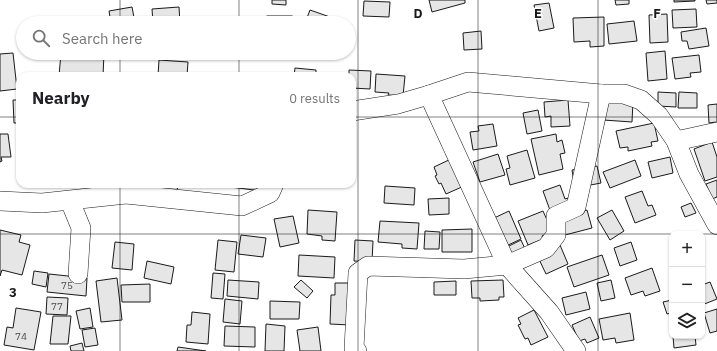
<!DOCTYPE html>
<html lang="en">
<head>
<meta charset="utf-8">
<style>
	body { margin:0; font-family:"IBM Plex Sans",sans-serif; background:#f2f2f2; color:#202124 }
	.controls { position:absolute; right:12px; bottom:12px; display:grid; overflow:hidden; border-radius:8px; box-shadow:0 1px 3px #0004 }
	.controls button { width:36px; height:36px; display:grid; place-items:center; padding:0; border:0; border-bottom:1px solid #e0e0e0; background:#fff; color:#202124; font:20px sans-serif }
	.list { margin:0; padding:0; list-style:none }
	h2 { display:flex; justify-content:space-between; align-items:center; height:52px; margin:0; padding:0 16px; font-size:17px }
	h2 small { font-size:13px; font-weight:400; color:#757577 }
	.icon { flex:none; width:22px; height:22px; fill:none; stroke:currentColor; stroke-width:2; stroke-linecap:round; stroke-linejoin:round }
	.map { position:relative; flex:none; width:717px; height:351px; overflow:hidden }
	.search { position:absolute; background:#fff; box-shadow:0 1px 3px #0004; left:16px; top:16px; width:340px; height:44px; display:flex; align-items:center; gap:10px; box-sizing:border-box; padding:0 14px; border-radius:22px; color:#757577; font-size:15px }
	.panel { position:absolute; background:#fff; box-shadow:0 1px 3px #0004; left:16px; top:72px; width:340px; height:116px; border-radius:12px }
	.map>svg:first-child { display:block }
	.building { fill:#e6e6e6; stroke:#1a1a1a }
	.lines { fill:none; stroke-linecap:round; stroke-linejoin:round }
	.minor-casing { stroke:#1a1a1a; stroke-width:20 }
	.minor { stroke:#fff; stroke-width:19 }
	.grid { fill:none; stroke:#1a1a1a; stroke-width:1; stroke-opacity:0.55 }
	.labels { text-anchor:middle; stroke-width:3; stroke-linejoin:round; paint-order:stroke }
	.number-label { font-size:10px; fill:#4d4d4d }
	.grid-label { font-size:13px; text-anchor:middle; font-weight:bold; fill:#1a1a1a; stroke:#fff; stroke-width:3; stroke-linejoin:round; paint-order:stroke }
</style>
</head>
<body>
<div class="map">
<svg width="717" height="351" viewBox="0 0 717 351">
	<rect width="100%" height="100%" fill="#fff"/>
	<g class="building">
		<path d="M272 0H286V5L272 4Z"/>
		<path d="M429 0H465V3L432 12Z"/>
		<path d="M615 0H629V4L616 5Z"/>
		<path d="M674 0H695V1L674 2Z"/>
		<path d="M706 0H717V3L707 4Z"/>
		<path d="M364 1 390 2 389 17 363 16Z"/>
		<path d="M549 3 554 28 539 31 534 5Z"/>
		<path d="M132 7 135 23H111L109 11Z"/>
		<path d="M179 7 180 23H153L152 9Z"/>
		<path d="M696 9 697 27 673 28 672 10Z"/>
		<path d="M310 10 330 17 328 23H305Z"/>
		<path d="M667 14 668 42 650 43 649 15Z"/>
		<rect x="267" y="16" width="25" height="7"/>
		<path d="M604 17V46L590 47V41L574 42 573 18Z"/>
		<path d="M634 21 637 41 609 44 607 24Z"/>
		<path d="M706 28 709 46 689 49 687 41H682L681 32Z"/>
		<path d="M481 31 482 49 464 50 463 33Z"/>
		<path d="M665 51 667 79 648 81 646 53Z"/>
		<path d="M13 53 17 89 0 91V54Z"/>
		<path d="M61 53H104L103 76H59Z"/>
		<path d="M699 55 701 72 690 73 691 77 675 79 672 58Z"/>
		<path d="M159 60 188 62 187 76H158Z"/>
		<path d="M295 68 316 70V76H294Z"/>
		<path d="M349 70 371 71 370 89 352 88V76H349Z"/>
		<path d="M376 74 405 76 403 96 388 95 389 93 375 92Z"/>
		<path d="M658 92 676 93V107L658 106Z"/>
		<path d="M679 92 697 93V108H678Z"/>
		<path d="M591 98 633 101 632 122 589 119Z"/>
		<path d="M13 100H20V123H14Z"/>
		<path d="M568 100 570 126 551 127V116L545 117 544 102Z"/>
		<path d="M717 104V125L716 122 709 123 708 105Z"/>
		<path d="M538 110 542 131 527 134 523 113Z"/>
		<path d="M654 123 658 141 651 142 652 146 628 151V147L620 148 616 131Z"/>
		<path d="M493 124 497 146 473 150 470 132 479 131 478 126Z"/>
		<path d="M0 134H8L11 157H1L2 161 0 162Z"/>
		<path d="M556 134 557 142 562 140 565 153 560 154 563 169 539 175 531 139Z"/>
		<path d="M712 142 717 157V177L705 181 694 149Z"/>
		<path d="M527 150 535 178 510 185 506 169 510 168 507 156Z"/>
		<path d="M498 154 505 175 480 182 473 162Z"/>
		<path d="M670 157 673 173 652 178 648 162Z"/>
		<path d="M451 159 464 186 446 194 441 183 439 184 435 176 437 175 434 167Z"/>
		<path d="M635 160 641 176 610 188 603 172Z"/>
		<path d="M597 166 601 183 575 188 572 170Z"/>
		<path d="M717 180V197L712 199 706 184Z"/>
		<path d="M155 184H178L177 191 155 190Z"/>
		<path d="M182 184H201V187L182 186Z"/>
		<path d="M230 184H262V191L230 187Z"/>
		<path d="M560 185 565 199 568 198 571 206 551 213 543 191Z"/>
		<path d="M385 186 415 188 414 205 384 203Z"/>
		<path d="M642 191 648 206 652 205 656 215 635 223 625 197Z"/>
		<path d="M449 198V214L429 215 428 199Z"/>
		<path d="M691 203 696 213 685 217 681 207Z"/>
		<path d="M308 210 337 212 335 241 322 240V236L307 234Z"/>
		<path d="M587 210 592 228 565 235 560 218Z"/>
		<path d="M612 210 624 231 610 240 597 218Z"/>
		<path d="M509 211 521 239 504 247 492 219Z"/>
		<path d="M543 211 552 231 542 236 543 239 528 245 518 221Z"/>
		<path d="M293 216 299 243 280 247 274 219Z"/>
		<path d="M380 221 419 223 417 249 402 248V244L378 242Z"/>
		<path d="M472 229V252H442V230Z"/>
		<path d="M0 230 21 235 19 242 30 245 22 275 2 270 0 276Z"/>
		<path d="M425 231 440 232 439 249H424Z"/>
		<path d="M241 235 266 238 263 257 238 254Z"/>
		<path d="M218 240 237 242 234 272 215 270Z"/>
		<path d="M355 240 373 241 372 262 354 261Z"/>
		<path d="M521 240 526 251 513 257 507 247Z"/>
		<path d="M115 242 134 244 132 270 112 268Z"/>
		<path d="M631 242 637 260 620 266 614 248Z"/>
		<path d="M560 245 568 264 546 274 537 255Z"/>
		<path d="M299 255 335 257 334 278 298 276Z"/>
		<path d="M602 255 609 275 574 287 567 267Z"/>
		<path d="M147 261 174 267 171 284 144 278Z"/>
		<path d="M652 268 660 291 645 296 643 291 631 295 625 278Z"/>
		<path d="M34 271 48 273 46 287 32 284Z"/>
		<path d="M213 273 225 274 223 299 211 298Z"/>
		<path d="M49 274 87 278 86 296 47 292Z"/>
		<path d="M117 278 122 320 101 322 96 281Z"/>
		<path d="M228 280 259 282 258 299 227 296Z"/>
		<path d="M301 280 313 291 307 298 294 287Z"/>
		<path d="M503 280 504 297H499V300L480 301V298H472L471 281Z"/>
		<path d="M611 280 615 298 601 301 597 283Z"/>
		<path d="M456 281V295H434V282Z"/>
		<path d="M710 282 717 299 702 305V285Z"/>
		<path d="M335 283H352L350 325 330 324 331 295H335Z"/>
		<path d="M150 284V302H122L121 285Z"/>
		<path d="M586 292 590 309 566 315 562 298Z"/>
		<path d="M47 297 68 298 67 315 46 314Z"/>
		<path d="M225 299 242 301 240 324 223 322Z"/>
		<path d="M672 300V313L667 314 663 302Z"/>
		<path d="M270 301 300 302 299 319H270Z"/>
		<path d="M16 308 41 312 34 350 4 345 7 327 13 328Z"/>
		<path d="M90 308 93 327 80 329 76 311Z"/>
		<path d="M717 309V331L710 333 704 313Z"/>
		<path d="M534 310 548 337 531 345 528 338 525 339 518 325 521 324 518 318Z"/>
		<path d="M192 312 210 314 208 344 186 342 187 325H191Z"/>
		<path d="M630 313 634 340 616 343 615 338 603 340 599 319Z"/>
		<path d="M53 316H71L68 344H50Z"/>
		<path d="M590 317 599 338 587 343 585 339 579 341 572 325Z"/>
		<path d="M266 324 285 326 284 351H265Z"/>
		<path d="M225 326 255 327V347L224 346Z"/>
		<path d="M318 327 321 351H300L297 330Z"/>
		<path d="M95 328 98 345 85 347 82 330Z"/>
		<path d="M673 336H695L696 345 674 348Z"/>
		<path d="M82 343 84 351H71L70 346Z"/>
		<path d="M178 347 206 351H177Z"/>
	</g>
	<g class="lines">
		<g class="minor-casing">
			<g id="minor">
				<path d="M429 95 507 265 549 312 576 351"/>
				<path d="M352 111 398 104 429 95 468 82 601 94H624L641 100 659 116 676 141 689 174 717 225"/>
				<path d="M676 141 717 132"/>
				<path d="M0 201 42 203 126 194 242 206 270 193 274 184"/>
				<path d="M70 201 81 228 78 274"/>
				<path d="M357 351 354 348 358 273 368 266 464 269 507 265 546 248 556 235V216L576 207 601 94"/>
			</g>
		</g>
		<use href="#minor" class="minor"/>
	</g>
	<path class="grid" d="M120 0V23M239 0V23M358 0V351M478 0V351M598 0V351M120 53V76M239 53V76M0 117H20M352 117H717M120 184V351M239 184V351M0 234H672M672 234H702M702 234H717"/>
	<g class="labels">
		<g class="number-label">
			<text x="67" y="289">75</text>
			<text x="57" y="310">77</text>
			<text x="21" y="340">74</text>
		</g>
	</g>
	<g class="grid-label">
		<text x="418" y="18">D</text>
		<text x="538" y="18">E</text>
		<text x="657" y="18">F</text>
		<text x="13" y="297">3</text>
	</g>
</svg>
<div class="controls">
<button>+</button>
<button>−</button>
<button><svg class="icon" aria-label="layers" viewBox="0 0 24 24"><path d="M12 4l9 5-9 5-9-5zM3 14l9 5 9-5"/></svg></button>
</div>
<div class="search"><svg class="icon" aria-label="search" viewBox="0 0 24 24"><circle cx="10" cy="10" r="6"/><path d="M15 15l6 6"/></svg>Search here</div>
<section class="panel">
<h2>Nearby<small>0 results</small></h2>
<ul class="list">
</ul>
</section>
</div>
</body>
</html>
